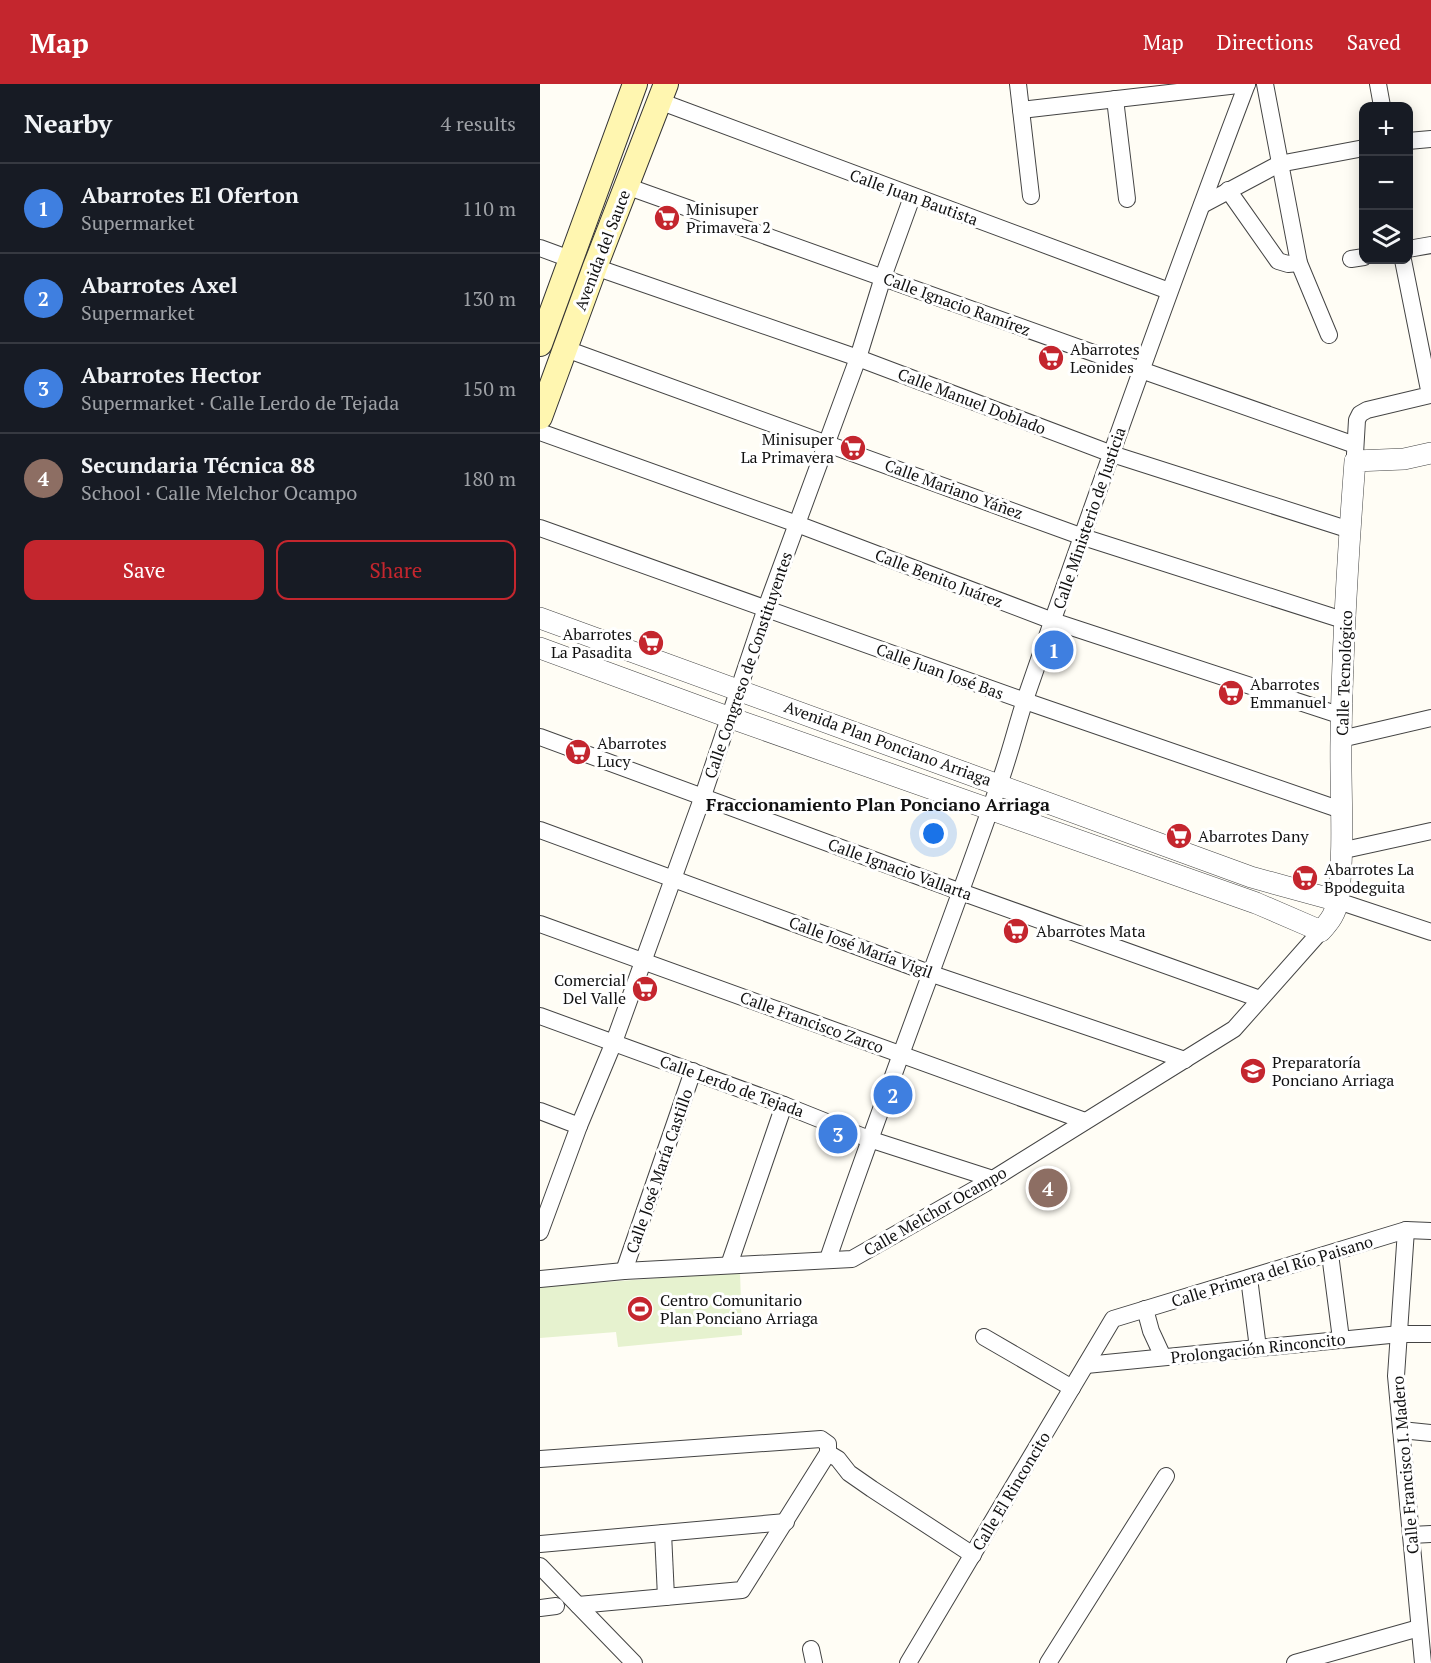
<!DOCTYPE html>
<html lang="en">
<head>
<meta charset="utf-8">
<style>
	body { margin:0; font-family:"PT Serif",serif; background:#20242c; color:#f1f3f6 }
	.controls { position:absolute; right:18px; top:18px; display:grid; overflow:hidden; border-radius:12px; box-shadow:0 3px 15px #0003 }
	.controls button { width:54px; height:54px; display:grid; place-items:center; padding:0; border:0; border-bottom:2px solid #363941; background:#171b24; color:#f1f3f6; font:30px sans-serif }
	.you { position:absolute; left:394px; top:750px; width:21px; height:21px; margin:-15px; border:4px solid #fff; border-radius:50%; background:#1a73e8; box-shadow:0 0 0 9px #1a73e833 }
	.badge { display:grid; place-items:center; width:39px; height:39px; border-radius:50%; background:#c4262e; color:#fff; font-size:20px; font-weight:700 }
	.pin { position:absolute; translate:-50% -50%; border:3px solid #fff; box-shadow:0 2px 6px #0006 }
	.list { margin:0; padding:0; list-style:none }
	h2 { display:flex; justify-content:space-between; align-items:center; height:78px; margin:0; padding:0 24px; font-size:26px }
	h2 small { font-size:20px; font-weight:400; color:#9ea1a6 }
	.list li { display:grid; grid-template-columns:39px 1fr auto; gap:18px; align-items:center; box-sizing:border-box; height:90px; padding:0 24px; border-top:2px solid #363941 }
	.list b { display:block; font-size:22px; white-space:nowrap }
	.list p { margin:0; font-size:20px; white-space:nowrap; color:#9ea1a6 }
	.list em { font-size:20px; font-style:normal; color:#9ea1a6 }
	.actions { display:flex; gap:12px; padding:18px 24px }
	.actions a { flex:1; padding:14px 0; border:2px solid #c4262e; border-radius:12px; text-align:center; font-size:21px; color:#c4262e }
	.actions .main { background:#c4262e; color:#fff }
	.icon { flex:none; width:33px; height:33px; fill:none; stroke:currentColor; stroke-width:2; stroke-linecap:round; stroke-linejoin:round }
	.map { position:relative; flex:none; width:891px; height:1579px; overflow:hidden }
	header { display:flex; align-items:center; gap:36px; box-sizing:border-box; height:84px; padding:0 30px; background:#c4262e; color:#fff }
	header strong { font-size:28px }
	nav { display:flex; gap:33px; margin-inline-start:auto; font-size:21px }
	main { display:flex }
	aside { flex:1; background:#171b24 }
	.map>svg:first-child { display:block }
	.pitch { fill:#e6f2cf }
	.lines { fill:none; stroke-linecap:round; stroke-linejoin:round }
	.minor-casing { stroke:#444; stroke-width:18 }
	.tertiary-casing { stroke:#444; stroke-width:22 }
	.secondary-casing { stroke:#333; stroke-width:26 }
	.minor { stroke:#fff; stroke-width:16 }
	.tertiary { stroke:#fff; stroke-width:21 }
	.secondary { stroke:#fff6b0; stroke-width:24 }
	.labels { text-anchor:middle; stroke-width:6; stroke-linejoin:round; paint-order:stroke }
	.street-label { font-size:16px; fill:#111; stroke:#fff }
	.poi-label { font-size:16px; fill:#111; stroke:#fff; text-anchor:start }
	.neighbourhood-label { font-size:18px; font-weight:bold; fill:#111; stroke:#fff }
</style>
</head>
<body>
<header>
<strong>Map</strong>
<nav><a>Map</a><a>Directions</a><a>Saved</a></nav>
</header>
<main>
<aside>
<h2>Nearby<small>4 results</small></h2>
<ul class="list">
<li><span class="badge" style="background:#3f7fe0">1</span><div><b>Abarrotes El Oferton</b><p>Supermarket</p></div><em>110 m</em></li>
<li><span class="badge" style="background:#3f7fe0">2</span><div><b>Abarrotes Axel</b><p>Supermarket</p></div><em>130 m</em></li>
<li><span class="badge" style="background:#3f7fe0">3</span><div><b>Abarrotes Hector</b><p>Supermarket · Calle Lerdo de Tejada</p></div><em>150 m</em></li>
<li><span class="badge" style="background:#8d6e63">4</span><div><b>Secundaria Técnica 88</b><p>School · Calle Melchor Ocampo</p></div><em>180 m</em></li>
</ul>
<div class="actions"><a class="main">Save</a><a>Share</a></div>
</aside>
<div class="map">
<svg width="891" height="1579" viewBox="0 0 891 1579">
	<rect width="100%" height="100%" fill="#fffdf5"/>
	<path class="pitch" d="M200 1188 202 1251 78 1263 76 1248 0 1254V1203Z"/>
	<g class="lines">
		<g class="minor-casing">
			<g id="minor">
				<path d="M478 0 491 112"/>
				<path d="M725 0 759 179 789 251"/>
				<path d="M838 0 842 22"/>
				<path d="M575 15 587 115"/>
				<path d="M119 17 629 207"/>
				<path d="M481 26 707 0"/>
				<path d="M868 57 891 55"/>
				<path d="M86 102 601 286 815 361"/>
				<path d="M688 106 738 177 748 180 759 179"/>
				<path d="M662 121 739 80 824 64"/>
				<path d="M0 164 30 175"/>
				<path d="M868 165 891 161"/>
				<path d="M811 175 824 173"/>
				<path d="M55 183 318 274 572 370 810 446"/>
				<path d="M26 265 543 453 806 537"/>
				<path d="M0 348 257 440 513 537 802 632"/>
				<path d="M815 370 817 336 820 330 827 326 890 311 863 176"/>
				<path d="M0 444 485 617 801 726"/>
				<path d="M0 653 421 808 720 915"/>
				<path d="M801 655 891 634"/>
				<path d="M0 746 392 890 645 976"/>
				<path d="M800 767 891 747"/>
				<path d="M798 817 891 848"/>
				<path d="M0 840 545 1037"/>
				<path d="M0 932 244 1021 329 1055 453 1095"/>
				<path d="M0 1027 39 1042"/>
				<path d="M866 1146 856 1292 883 1579"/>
				<path d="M0 1148 39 1042 74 958 163 712 226 524 318 274 343 193 372 113"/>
				<path d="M790 1170 801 1255"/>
				<path d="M288 1175C342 1016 403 861 458 703 469 674 476 643 486 613 557 408 630 203 707 0"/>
				<path d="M189 1181 244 1021"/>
				<path d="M84 1187 153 987"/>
				<path d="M709 1194 718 1264"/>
				<path d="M0 1195 84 1187 312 1175 453 1095 694 945 781 847"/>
				<path d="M605 1225 611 1247 623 1273"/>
				<path d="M444 1253 532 1304"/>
				<path d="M546 1281 860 1250H891"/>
				<path d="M861 1346 891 1349"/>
				<path d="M288 1369 298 1375 309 1389 332 1405 433 1471"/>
				<path d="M0 1375 281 1355 288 1360V1369L202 1506 38 1521"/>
				<path d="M123 1449 126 1513"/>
				<path d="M871 1451 891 1450"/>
				<path d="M0 1460 246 1438"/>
				<path d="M0 1482 94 1579"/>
				<path d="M0 1524 16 1522"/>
				<path d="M271 1565 274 1579"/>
				<path d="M368 1579 573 1235 866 1146 891 1147"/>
				<path d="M508 1579 626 1392"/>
				<path d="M755 1579 879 1544"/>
			</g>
		</g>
		<g class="tertiary-casing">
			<g id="tertiary">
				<path d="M0 534 711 793 798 817"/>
				<path d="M0 564 188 633 716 819 781 847C790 837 796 829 798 816 805 763 800 708 801 656 802 563 808 469 815 377L864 375 891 369"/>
			</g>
		</g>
		<g class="secondary-casing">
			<g id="secondary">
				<path d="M0 260 95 0"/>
				<path d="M0 333 55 183 126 0"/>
			</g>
		</g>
		<use href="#minor" class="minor"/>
		<use href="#tertiary" class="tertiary"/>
		<use href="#secondary" class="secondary"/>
	</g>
	<defs>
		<g id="supermarket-disc" transform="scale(1.35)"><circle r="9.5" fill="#c4262e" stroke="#fff"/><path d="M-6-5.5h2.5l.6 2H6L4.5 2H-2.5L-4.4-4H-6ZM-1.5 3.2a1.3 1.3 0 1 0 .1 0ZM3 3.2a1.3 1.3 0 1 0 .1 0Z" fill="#fff"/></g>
		<g id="school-disc" transform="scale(1.35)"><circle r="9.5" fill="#c4262e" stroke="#fff"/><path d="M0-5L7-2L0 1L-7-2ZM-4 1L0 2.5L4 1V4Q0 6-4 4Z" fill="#fff"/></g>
		<g id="stadium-disc" transform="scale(1.35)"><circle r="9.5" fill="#c4262e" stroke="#fff"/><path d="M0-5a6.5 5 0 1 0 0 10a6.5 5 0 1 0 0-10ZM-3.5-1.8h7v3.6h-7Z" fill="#fff"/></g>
	</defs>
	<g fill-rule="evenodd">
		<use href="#supermarket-disc" x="127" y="134"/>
		<use href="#supermarket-disc" x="511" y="274"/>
		<use href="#supermarket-disc" x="313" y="364"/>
		<use href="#supermarket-disc" x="111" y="559"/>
		<use href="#supermarket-disc" x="691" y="609"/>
		<use href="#supermarket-disc" x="38" y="668"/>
		<use href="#supermarket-disc" x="639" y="752"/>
		<use href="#supermarket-disc" x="765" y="794"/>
		<use href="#supermarket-disc" x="476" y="847"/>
		<use href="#supermarket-disc" x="105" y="905"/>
		<use href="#school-disc" x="713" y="987"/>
		<use href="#stadium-disc" x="100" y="1225"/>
	</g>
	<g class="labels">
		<g class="street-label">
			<text transform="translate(374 113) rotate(20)" y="6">Calle Juan Bautista</text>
			<text transform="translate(62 166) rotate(-69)" y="6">Avenida del Sauce</text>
			<text transform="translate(417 220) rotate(20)" y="6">Calle Ignacio Ramírez</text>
			<text transform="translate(432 317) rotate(21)" y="6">Calle Manuel Doblado</text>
			<text transform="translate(414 405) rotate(20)" y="6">Calle Mariano Yáñez</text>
			<text transform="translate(549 434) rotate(-71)" y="6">Calle Ministerio de Justicia</text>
			<text transform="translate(399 494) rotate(21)" y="6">Calle Benito Juárez</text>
			<text transform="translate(208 581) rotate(-71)" y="6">Calle Congreso de Constituyentes</text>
			<text transform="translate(400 587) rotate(20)" y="6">Calle Juan José Bas</text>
			<text transform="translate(804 589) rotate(-88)" y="6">Calle Tecnológico</text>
			<text transform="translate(348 659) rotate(20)" y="6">Avenida Plan Ponciano Arriaga</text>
			<text transform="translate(360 785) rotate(20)" y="6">Calle Ignacio Vallarta</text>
			<text transform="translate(321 863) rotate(20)" y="6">Calle José María Vigil</text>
			<text transform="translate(272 938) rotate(20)" y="6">Calle Francisco Zarco</text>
			<text transform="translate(192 1002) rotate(20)" y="6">Calle Lerdo de Tejada</text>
			<text transform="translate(119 1087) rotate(-71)" y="6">Calle José María Castillo</text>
			<text transform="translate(395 1127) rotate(-30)" y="6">Calle Melchor Ocampo</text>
			<text transform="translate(732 1187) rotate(-17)" y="6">Calle Primera del Río Paisano</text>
			<text transform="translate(718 1264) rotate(-6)" y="6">Prolongación Rinconcito</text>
			<text transform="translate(865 1381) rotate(-95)" y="6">Calle Francisco I. Madero</text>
			<text transform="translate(471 1407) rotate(-59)" y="6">Calle El Rinconcito</text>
		</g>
		<g class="poi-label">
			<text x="146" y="131">Minisuper<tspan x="146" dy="18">Primavera 2</tspan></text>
			<text x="530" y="271">Abarrotes<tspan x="530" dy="18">Leonides</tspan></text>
			<text x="294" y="361" text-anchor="end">Minisuper<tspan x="294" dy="18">La Primavera</tspan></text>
			<text x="92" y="556" text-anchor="end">Abarrotes<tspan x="92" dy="18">La Pasadita</tspan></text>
			<text x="710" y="606">Abarrotes<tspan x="710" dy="18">Emmanuel</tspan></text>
			<text x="57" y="665">Abarrotes<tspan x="57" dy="18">Lucy</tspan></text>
			<text x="658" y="758">Abarrotes Dany</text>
			<text x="784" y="791">Abarrotes La<tspan x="784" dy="18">Bpodeguita</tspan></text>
			<text x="496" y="853">Abarrotes Mata</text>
			<text x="86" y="902" text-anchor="end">Comercial<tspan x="86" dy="18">Del Valle</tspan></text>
			<text x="732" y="984">Preparatoría<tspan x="732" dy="18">Ponciano Arriaga</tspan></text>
			<text x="120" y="1222">Centro Comunitario<tspan x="120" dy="18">Plan Ponciano Arriaga</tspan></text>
		</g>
		<g class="neighbourhood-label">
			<text x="338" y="727">Fraccionamiento Plan Ponciano Arriaga</text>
		</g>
	</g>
</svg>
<div class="controls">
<button>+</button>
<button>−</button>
<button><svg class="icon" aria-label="layers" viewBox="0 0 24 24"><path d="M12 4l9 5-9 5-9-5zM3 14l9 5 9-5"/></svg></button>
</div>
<div class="you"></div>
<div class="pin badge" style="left:514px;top:566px;background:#3f7fe0">1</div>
<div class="pin badge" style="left:353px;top:1011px;background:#3f7fe0">2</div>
<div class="pin badge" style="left:298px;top:1050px;background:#3f7fe0">3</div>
<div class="pin badge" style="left:508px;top:1104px;background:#8d6e63">4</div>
</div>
</main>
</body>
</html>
